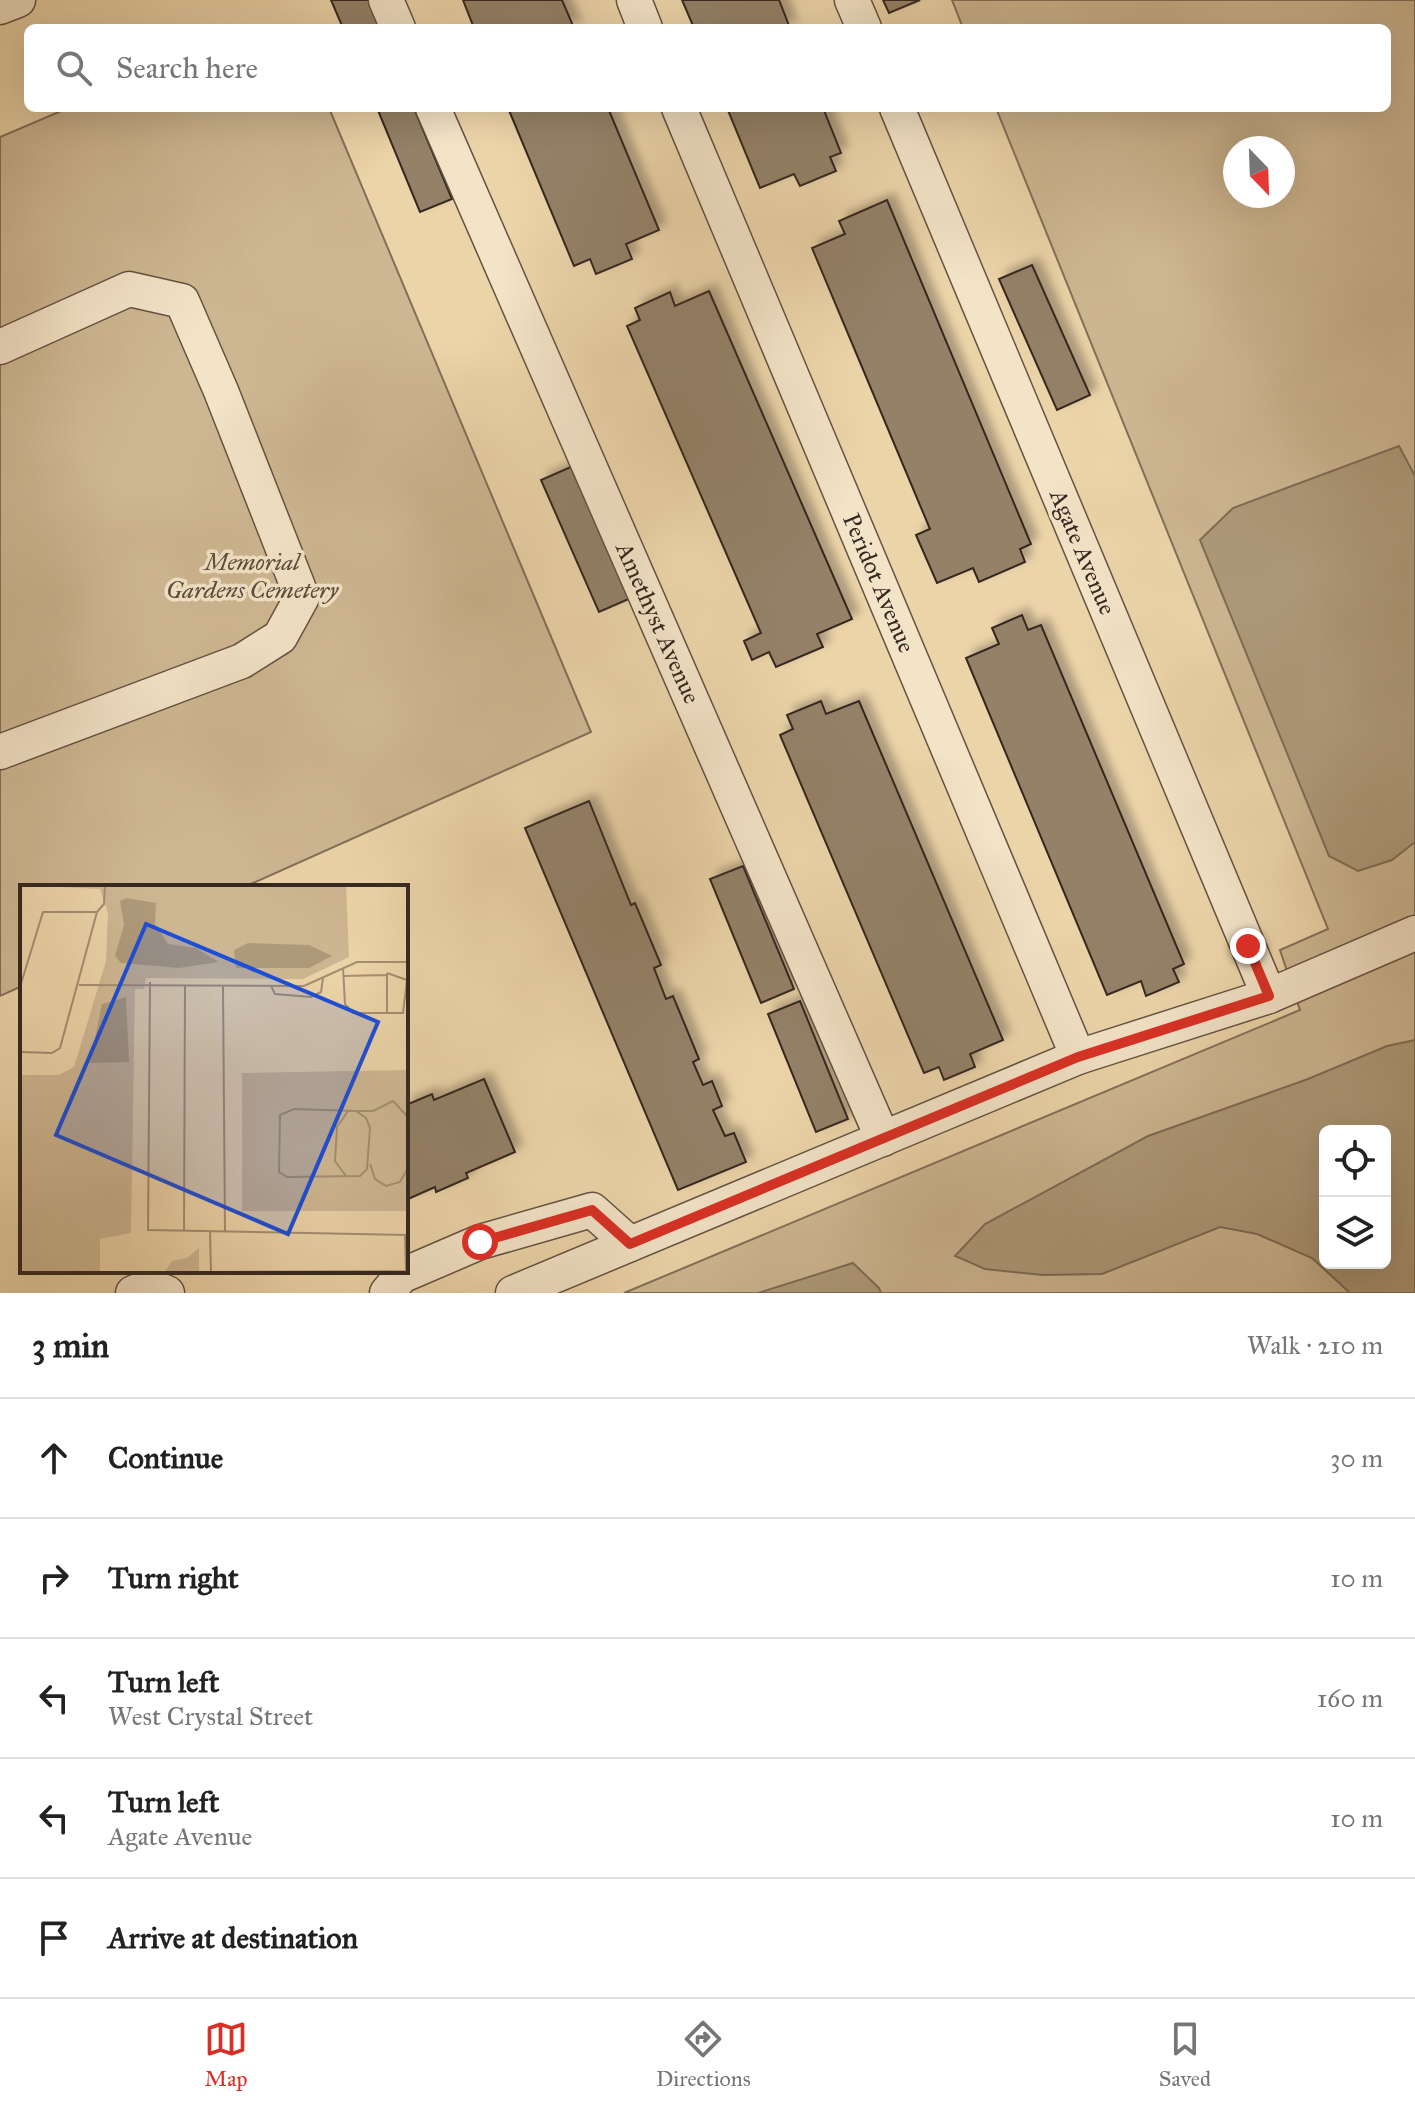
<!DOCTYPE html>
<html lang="en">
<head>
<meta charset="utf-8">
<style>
	body { margin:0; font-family:"IM FELL Great Primer",serif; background:#f6f6f6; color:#222 }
	.controls { position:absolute; right:24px; bottom:24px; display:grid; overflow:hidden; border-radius:12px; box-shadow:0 8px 32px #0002 }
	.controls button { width:72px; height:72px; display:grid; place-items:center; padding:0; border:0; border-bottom:2px solid #e0e0e0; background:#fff; color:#222; font:40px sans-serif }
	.compass { position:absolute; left:1223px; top:136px; width:72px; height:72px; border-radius:50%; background:#fff; box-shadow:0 8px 32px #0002; rotate:157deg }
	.stop { position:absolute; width:24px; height:24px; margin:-18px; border:6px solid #d93025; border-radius:50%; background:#fff }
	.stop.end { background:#d93025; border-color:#fff; box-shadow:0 2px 8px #0008 }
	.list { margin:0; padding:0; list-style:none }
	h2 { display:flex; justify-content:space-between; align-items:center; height:104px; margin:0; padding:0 32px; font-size:34px }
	h2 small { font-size:26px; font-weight:400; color:#767676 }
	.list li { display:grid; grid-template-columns:52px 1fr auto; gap:24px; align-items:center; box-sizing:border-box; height:120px; padding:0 32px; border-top:2px solid #e0e0e0 }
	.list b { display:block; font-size:30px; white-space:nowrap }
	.list p { margin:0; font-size:26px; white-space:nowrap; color:#767676 }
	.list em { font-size:26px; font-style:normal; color:#767676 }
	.icon { flex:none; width:44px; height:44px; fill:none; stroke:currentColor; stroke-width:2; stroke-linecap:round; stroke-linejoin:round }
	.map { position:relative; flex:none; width:1415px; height:1293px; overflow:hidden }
	.search { position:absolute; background:#fff; box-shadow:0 8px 32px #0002; left:24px; right:24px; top:24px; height:88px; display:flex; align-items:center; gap:20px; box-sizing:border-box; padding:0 28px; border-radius:12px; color:#767676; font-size:30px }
	.sheet { height:704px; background:#fff }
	nav { display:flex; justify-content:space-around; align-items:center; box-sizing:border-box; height:112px; border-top:2px solid #e0e0e0; background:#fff; font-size:22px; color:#767676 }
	nav a { display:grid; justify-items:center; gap:4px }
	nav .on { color:#d93025 }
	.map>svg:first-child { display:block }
	.green { fill:#cdb792; stroke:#817059; stroke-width:2; fill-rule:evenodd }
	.water { fill:#ae9a7a; stroke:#7e6c56; stroke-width:2; fill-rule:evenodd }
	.building { fill:#948167; stroke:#352820; stroke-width:2; filter:url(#shadow) }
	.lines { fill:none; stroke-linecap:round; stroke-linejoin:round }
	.minor-casing { stroke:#635342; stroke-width:37 }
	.minor { stroke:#f3e3c7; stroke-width:34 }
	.route { stroke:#d93025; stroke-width:10 }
	.labels { text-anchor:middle; stroke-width:7; stroke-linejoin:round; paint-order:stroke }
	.street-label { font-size:24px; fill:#352820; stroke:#f3e3c7 }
	.park-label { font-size:24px; font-style:italic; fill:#5b4c3c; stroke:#f3e3c7 }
	.inset-road { fill:none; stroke:#a38f72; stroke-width:2 }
	.view { fill:#1d4ed8; fill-opacity:0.15; stroke:#1d4ed8; stroke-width:4 }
	.inset-edge { fill:none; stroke:#352820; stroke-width:4 }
</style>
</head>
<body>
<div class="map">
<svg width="1415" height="1293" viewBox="0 0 1415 1293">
	<defs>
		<filter id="shadow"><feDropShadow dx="7" dy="-7" stdDeviation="4" flood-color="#0004"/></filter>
	</defs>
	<rect width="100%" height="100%" fill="#ecd4a9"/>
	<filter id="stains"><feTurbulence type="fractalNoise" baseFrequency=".0025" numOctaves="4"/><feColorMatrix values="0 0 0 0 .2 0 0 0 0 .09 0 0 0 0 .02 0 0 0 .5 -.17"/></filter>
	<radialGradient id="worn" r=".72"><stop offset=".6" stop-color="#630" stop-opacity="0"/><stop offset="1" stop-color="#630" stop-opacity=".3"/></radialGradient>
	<g class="green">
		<path d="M952 0H1415V1293H624L1300 1010 1280 950 1328 929 996 108H1387V28H963ZM1235 148H1283V196H1235ZM1325 1131H1385V1263H1325Z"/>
		<path d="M68 108H329L591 732 244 887H22V986L0 996V137Z"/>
	</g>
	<g class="water">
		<path d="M1399 446 1415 476V842L1392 860 1358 871 1329 856 1200 540 1233 508Z"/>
		<path d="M1415 1040V1293H1350L1312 1258 1257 1234 1220 1227 1102 1274 1043 1275 985 1269 955 1256 985 1224 1148 1136 1308 1079 1387 1046ZM1325 1131H1385V1263H1325Z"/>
		<path d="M853 1263 879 1288 881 1293H758Z"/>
	</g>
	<g class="building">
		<path d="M331 0H370L381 28H343Z"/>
		<path d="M463 0H562L574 28H474Z"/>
		<path d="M682 0H779L790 28H694Z"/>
		<path d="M883 0H920L889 13Z"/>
		<path d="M377 108H414L452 199 420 212Z"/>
		<path d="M508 108H608L659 230 626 244 632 259 596 274 590 259 574 266Z"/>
		<path d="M727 108H823L841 153 830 157 836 171 800 186 794 174 760 188Z"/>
		<path d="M887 200 1031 544 1020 549 1025 562 979 582 973 568 937 583 916 535 930 529 812 248 845 234 839 221Z"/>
		<path d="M1032 265 1090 395 1057 410 999 279Z"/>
		<path d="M709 291 852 619 817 634 823 647 776 667 769 652 752 660 744 641 761 633 627 326 640 320 635 308 670 292 675 306Z"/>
		<path d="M573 466 631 598 599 612 541 480Z"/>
		<path d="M1022 615 1028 630 1041 625 1184 964 1173 969 1179 982 1146 996 1141 981 1107 995 966 658 999 644 992 628Z"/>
		<path d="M821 701 826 714 859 701 1003 1040 970 1054 975 1067 944 1080 939 1067 924 1073 780 735 793 729 787 715Z"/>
		<path d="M589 801 631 905 635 903 661 965 654 968 666 999 673 996 699 1059 693 1062 703 1085 712 1081 722 1106 713 1110 725 1136 734 1133 746 1162 678 1190 525 828Z"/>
		<path d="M743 866 794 989 761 1003 710 879Z"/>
		<path d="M800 1001 848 1119 816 1132 768 1014Z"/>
		<path d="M484 1079 515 1152 466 1173 468 1178 436 1192 435 1187 406 1200V1105L432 1094 434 1100Z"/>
	</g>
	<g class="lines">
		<g class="minor-casing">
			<g id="minor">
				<path d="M386 0 398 28"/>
				<path d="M634 0 645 28"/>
				<path d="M852 0 864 28"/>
				<path d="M0 7 18 0"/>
				<path d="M433 108 883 1139"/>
				<path d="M679 108 1078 1057"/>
				<path d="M897 108 1269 996"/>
				<path d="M0 347 129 289 182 301 221 391 302 597 280 637 242 661 0 752"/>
				<path d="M133 1293 150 1286 167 1293"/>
				<path d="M387 1293 401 1276 480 1242 592 1210 630 1244"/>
				<path d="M513 1293 1078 1057 1269 996 1415 933"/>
			</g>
		</g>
		<use href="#minor" class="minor"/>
	</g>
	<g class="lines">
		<path class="route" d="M480 1242 592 1210 630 1244 1078 1057 1269 996 1248 946"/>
	</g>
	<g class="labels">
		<g class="street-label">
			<text transform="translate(1083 552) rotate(67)" y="8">Agate Avenue</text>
			<text transform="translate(879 583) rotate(67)" y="8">Peridot Avenue</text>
			<text transform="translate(658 623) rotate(66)" y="8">Amethyst Avenue</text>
		</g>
		<g class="park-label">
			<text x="252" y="570">Memorial<tspan x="252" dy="28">Gardens Cemetery</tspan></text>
		</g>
	</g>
	<g transform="translate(20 885)">
		<rect width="388" height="388" fill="#ecd4a9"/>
		<path d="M2 0H326L329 72 283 94 126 93 124 104H115L111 348 80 354V388H0V190H39L54 182 86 76 88 28 80 4ZM388 185V326H222V188ZM179 363V388H144L152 376 167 373Z" fill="#cdb792"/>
		<path d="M106 13 136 18 135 39 148 59 176 63 199 77 159 83 101 78 95 71 104 40 100 16ZM228 58 289 60 312 71 289 83H216L214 65ZM106 112 109 177 70 178 82 119Z" fill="#ae9a7a"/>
		<path class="inset-road" d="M77 27 84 19 85 0M323 83 325 119 333 128H383L387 95 367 88M323 91 367 90M130 97 128 345 388 350M59 100 284 101 337 77H388M203 101 205 347M251 101 255 109 291 112 301 107 303 93M0 102 23 27H77L40 163 32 168 0 167M367 128V88M274 224 336 226 346 233 350 243 347 284 340 291 267 292 259 287 260 230ZM336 226H353L373 216 388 232M350 279 355 294 366 301 380 297 388 283M326 291 315 276 317 242 328 226M164 346 165 101M190 346 191 387 386 386 385 350"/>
		<path class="view" d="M126 39 358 137 268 349 36 250Z"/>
		<rect width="388" height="388" class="inset-edge"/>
	</g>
	<rect width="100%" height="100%" filter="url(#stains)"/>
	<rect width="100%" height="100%" fill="url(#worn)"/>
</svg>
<div class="controls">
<button><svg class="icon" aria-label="locate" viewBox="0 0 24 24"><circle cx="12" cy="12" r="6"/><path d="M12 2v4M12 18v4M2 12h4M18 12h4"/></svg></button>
<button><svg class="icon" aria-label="layers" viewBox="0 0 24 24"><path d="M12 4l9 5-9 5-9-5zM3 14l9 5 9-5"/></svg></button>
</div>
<svg class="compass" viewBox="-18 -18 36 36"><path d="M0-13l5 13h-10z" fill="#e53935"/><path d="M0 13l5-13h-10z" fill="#767676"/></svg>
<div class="stop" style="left:480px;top:1242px"></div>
<div class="stop end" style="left:1248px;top:946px"></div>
<div class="search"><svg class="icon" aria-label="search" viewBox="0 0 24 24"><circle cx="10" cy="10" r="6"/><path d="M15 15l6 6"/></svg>Search here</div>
</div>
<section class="sheet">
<h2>3 min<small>Walk · 210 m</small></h2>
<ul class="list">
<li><svg class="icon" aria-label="ahead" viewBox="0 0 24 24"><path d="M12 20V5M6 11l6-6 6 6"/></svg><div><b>Continue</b></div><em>30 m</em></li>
<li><svg class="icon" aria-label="right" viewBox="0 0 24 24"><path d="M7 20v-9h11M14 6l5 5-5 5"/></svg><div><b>Turn right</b></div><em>10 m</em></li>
<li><svg class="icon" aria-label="left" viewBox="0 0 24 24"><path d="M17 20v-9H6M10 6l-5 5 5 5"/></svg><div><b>Turn left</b><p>West Crystal Street</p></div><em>160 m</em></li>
<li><svg class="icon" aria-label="left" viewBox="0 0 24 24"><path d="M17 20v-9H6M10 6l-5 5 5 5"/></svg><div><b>Turn left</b><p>Agate Avenue</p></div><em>10 m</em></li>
<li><svg class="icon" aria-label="arrive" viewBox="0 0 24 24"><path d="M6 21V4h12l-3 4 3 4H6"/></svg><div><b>Arrive at destination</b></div></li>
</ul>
</section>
<nav>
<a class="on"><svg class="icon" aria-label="map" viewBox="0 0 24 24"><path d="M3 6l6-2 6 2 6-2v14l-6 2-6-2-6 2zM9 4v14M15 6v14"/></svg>Map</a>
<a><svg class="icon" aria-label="directions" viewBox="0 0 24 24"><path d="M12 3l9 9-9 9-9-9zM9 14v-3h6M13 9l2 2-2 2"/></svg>Directions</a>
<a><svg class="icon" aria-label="saved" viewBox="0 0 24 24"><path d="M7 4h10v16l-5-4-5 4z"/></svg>Saved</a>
</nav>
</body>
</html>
